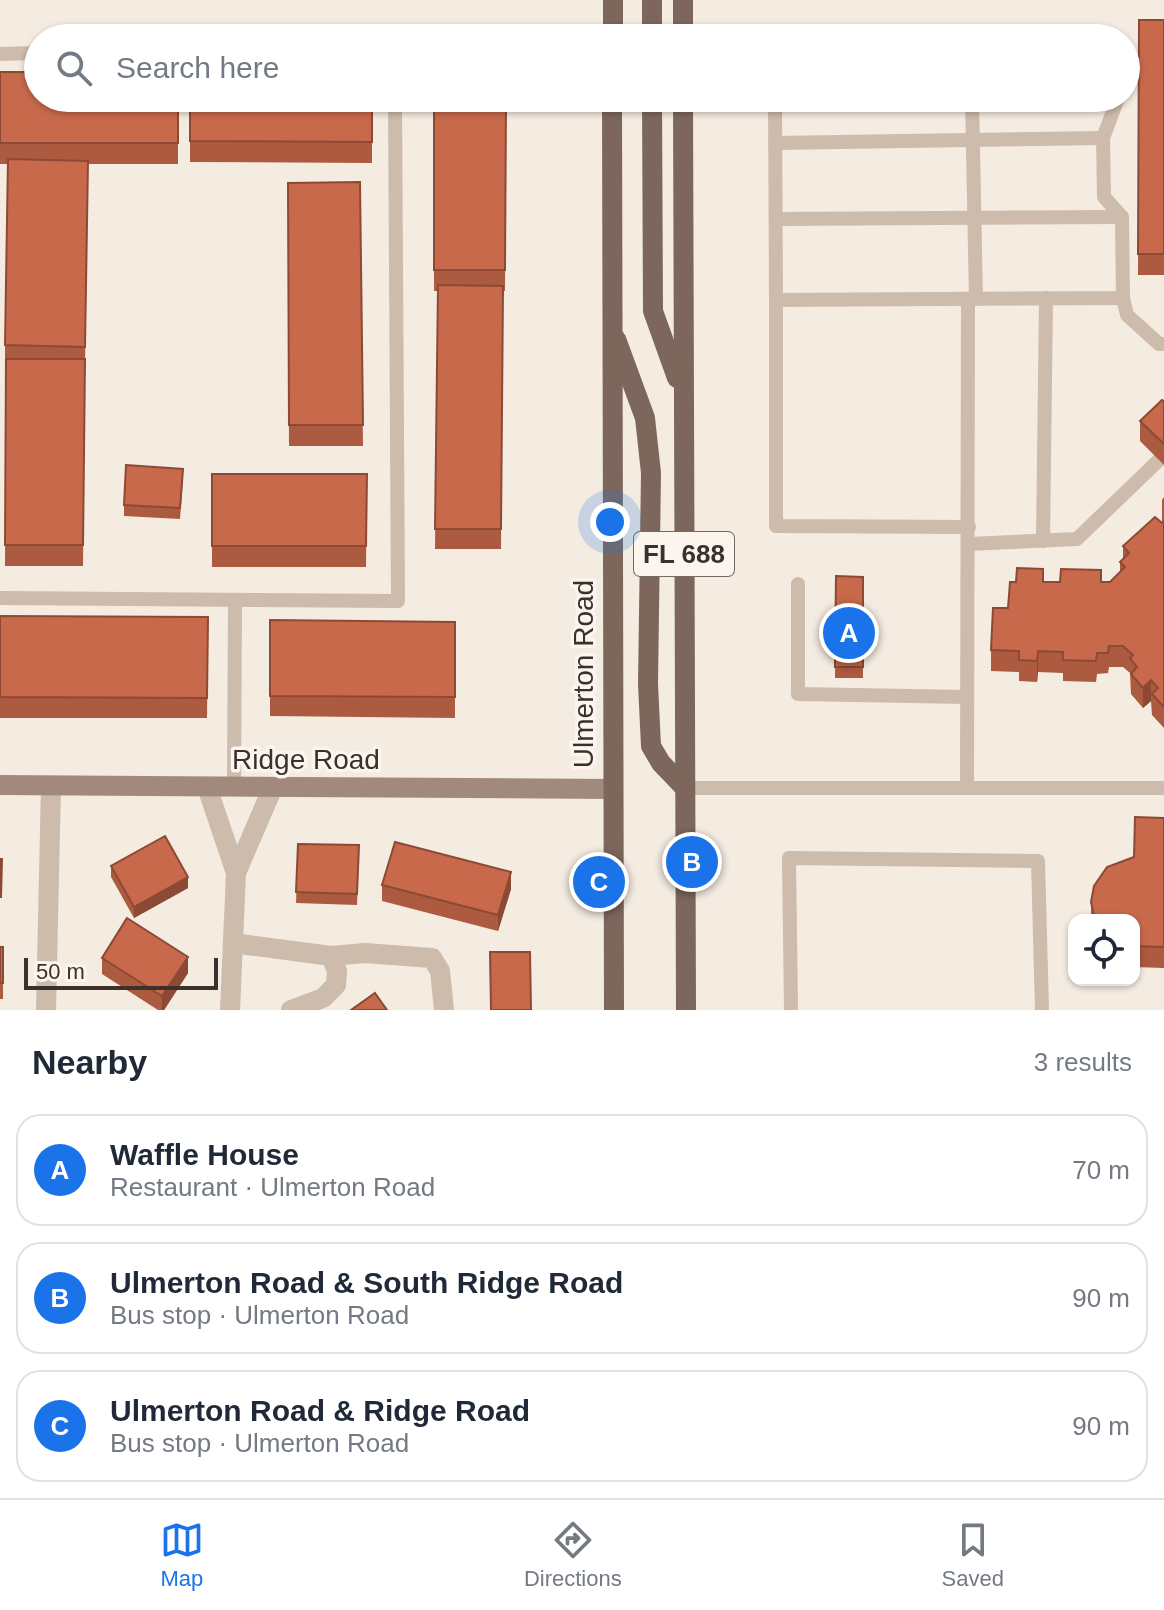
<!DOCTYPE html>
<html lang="en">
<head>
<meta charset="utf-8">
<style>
	body { margin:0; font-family:Helvetica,sans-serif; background:#f2f2f3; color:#1f2937 }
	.controls { position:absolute; right:24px; bottom:24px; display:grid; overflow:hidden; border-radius:16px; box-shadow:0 2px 6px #0004 }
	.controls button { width:72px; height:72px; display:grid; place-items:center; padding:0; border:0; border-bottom:2px solid #e0e1e3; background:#fff; color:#1f2937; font:40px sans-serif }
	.scale { position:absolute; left:24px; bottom:20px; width:194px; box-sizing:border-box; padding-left:8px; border:4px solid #3b302b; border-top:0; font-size:22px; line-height:28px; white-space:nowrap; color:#3b302b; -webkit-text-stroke:6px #fbf5ee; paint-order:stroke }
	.you { position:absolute; left:610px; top:522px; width:28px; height:28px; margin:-20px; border:6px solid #fff; border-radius:50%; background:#1a73e8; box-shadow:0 0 0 12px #1a73e833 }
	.badge { display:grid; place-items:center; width:52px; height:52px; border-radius:50%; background:#1a73e8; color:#fff; font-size:26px; font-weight:700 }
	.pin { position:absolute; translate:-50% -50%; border:4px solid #fff; box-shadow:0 2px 8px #0006 }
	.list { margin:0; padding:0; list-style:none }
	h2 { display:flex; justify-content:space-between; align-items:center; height:104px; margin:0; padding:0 32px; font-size:34px }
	h2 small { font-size:26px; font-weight:400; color:#747a83 }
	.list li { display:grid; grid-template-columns:52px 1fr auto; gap:24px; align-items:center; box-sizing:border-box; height:112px; margin:0 16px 16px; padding:0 16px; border:2px solid #e0e1e3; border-radius:24px }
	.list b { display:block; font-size:30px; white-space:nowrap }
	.list p { margin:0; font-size:26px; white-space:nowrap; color:#747a83 }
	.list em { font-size:26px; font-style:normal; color:#747a83 }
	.icon { flex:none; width:44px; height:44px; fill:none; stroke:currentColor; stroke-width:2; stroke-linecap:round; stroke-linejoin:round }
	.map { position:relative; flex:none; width:1164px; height:1010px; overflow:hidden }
	.search { position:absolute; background:#fff; box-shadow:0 2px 6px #0004; left:24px; right:24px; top:24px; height:88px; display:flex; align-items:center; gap:20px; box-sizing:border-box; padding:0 28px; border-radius:44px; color:#747a83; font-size:30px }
	.sheet { height:488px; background:#fff }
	nav { display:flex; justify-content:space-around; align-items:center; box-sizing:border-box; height:112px; border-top:2px solid #e0e1e3; background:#fff; font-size:22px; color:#747a83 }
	nav a { display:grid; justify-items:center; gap:4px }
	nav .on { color:#1a73e8 }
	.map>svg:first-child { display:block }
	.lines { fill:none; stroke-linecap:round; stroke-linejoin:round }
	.lane { stroke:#cdbbac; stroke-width:14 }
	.street { stroke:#cdbbac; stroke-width:20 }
	.secondary { stroke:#a18a7d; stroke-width:20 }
	.primary { stroke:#7d675c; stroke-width:20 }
	.wall { fill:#ac5a40 }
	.shaded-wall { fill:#8c4a34 }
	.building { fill:#c8694b; stroke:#8c4a34; stroke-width:2 }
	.labels { text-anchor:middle; stroke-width:7; stroke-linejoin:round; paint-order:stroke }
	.shield { fill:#fbf5ee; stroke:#756b66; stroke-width:2 }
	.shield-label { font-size:26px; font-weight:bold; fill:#3b302b }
	.street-label { font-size:28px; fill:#3b302b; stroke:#fbf5ee }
</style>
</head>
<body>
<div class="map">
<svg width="1164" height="1010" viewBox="0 0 1164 1010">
	<rect width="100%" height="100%" fill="#f4ebe1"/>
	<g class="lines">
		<g class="lane">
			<path d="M0 54 38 53"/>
			<path d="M775 98 776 300 1123 298 1122 217 1104 197 1103 138 1118 98"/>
			<path d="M972 98 976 299"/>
			<path d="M775 143 1103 138"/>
			<path d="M776 219 1122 217"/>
			<path d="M1123 298 1127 315 1159 344H1164"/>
			<path d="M776 300V526L969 527"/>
			<path d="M1043 541 1046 298"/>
			<path d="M969 544 1077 539 1159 460"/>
			<path d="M798 584V694L967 697"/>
			<path d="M0 598 398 601 395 98"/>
			<path d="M234 787 235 602"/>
			<path d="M685 788H1164"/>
			<path d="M967 788 968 299"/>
			<path d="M791 1010 789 858 1038 861 1042 1010"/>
		</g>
		<g class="street">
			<path d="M207 787 236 873"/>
			<path d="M233 943 331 956 337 971 336 985 323 998 291 1010"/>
			<path d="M331 956 365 953 432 958 440 971 444 1010"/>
			<path d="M46 1010 51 786"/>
			<path d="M230 1010 236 873 273 787"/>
		</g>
		<path class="secondary" d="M0 785 611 789"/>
		<g class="primary">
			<path d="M652 0V38"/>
			<path d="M683 0V38"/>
			<path d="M613 38V0"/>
			<path d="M612 98 614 1010"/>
			<path d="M652 98 653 311 677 378"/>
			<path d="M683 98 686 1010"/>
			<path d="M616 339 645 418 651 473 648 684 651 746 661 763 685 788"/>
		</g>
	</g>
	<g class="wall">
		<path d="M1139 20H1164V275H1138Z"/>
		<path d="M0 72 178 98V164H88L85 368 83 566H5L6 366H5V345L8 164H0Z"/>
		<path d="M190 98H372V163L190 162Z"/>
		<path d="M434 98H506L505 291H503L501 549H435L438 291H434Z"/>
		<path d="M360 182 363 446H289L288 183Z"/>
		<path d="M1164 401V465L1140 441V421Z"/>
		<path d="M212 474H367L366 567H212Z"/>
		<path d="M183 480 180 519 124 516V505Z"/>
		<path d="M1164 497V728L1152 715 1151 701 1143 708 1131 694 1130 673 1123 667H1109L1108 673 1097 674 1096 682 1063 681V673L1038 672 1037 682 1019 681V672L991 671V650L1008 608 1043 582H1110L1120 572V562L1123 558V546L1163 522 1162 521V500Z"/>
		<path d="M836 576 863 577V678H835Z"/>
		<path d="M0 616 208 617 207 718H0Z"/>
		<path d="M270 620 455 622V718L270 716Z"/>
		<path d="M1164 818V968L1134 967V920H1091V902L1134 857Z"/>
		<path d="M298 844 359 845 357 905 296 903Z"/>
		<path d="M111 866 188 888 134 918 111 877Z"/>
		<path d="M382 885 511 889 498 931 382 901Z"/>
		<rect x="0" y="947" width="3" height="52"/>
		<path d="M102 958 188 973 164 1010H158L102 974Z"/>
	</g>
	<g class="shaded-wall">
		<path d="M1038 651V672L1037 682V661Z"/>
		<path d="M1151 680V701L1143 708V688Z"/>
		<path d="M511 872V889L498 931V915Z"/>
		<path d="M188 877V888L134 918V907Z"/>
		<path d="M188 957V973L164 1010H162V996Z"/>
	</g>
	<g class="building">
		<path d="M1139 20H1164V254H1138Z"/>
		<path d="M435 28H506V38H434Z"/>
		<path d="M0 72H38V98H178V143H0Z"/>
		<path d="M190 98H372V142L190 141Z"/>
		<path d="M434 98H506L505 270H434Z"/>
		<path d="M8 159 88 161 85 347 5 345Z"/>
		<path d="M360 182 363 425H289L288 183Z"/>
		<path d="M438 285 503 286 501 529H435Z"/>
		<path d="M6 359H85L83 545H5Z"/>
		<path d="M1162 400 1164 401V444L1140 421Z"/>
		<path d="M126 465 183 469 180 508 124 505Z"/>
		<path d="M212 474H367L366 546H212Z"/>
		<path d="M1155 517 1162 523 1164 521V707L1152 694 1158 688 1151 680 1143 688 1131 674 1137 667 1130 658 1133 655 1123 646H1109L1108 653H1097L1096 661 1063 660V652L1038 651 1037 661 1019 660V651L991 650 993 608H1008L1010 582H1016L1017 568 1043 569V582H1060L1061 569 1101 570V582H1110L1125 567 1120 562 1129 553 1123 546Z"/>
		<path d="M836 576 863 577V667H835Z"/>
		<path d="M0 616 208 617 207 698 0 697Z"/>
		<path d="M270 620 455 622V697L270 696Z"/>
		<path d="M1135 817 1164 818V947L1134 946V920H1095L1091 902 1094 886 1107 867 1134 857Z"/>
		<path d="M165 836 188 877 134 907 111 866Z"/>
		<path d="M395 842 511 872 498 915 382 885Z"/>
		<path d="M298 844 359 845 357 894 296 892Z"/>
		<path d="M0 859H2L1 897H0Z"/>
		<path d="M127 918 188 957 162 996 102 958Z"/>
		<rect x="0" y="947" width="3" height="36"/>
		<path d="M490 952H530L531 1010H491Z"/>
		<path d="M375 993 387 1010H351Z"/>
	</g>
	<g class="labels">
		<rect class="shield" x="634" y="532" width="100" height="44" rx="6"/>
		<g class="shield-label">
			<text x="684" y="563">FL 688</text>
		</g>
		<g class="street-label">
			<text transform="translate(583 674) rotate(-90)" y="10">Ulmerton Road</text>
			<text x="306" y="769">Ridge Road</text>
		</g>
	</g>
</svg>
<div class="controls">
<button><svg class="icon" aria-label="locate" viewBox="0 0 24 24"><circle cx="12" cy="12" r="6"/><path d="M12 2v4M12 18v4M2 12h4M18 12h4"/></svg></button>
</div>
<div class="scale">50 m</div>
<div class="you"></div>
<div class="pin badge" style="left:849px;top:633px">A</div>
<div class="pin badge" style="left:692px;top:862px">B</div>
<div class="pin badge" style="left:599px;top:882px">C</div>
<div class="search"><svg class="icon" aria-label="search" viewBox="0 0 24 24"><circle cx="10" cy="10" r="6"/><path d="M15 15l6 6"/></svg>Search here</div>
</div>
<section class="sheet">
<h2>Nearby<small>3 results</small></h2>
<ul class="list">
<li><span class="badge">A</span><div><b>Waffle House</b><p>Restaurant · Ulmerton Road</p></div><em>70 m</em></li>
<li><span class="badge">B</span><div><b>Ulmerton Road &amp; South Ridge Road</b><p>Bus stop · Ulmerton Road</p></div><em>90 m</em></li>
<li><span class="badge">C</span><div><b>Ulmerton Road &amp; Ridge Road</b><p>Bus stop · Ulmerton Road</p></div><em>90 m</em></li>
</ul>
</section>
<nav>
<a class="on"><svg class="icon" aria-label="map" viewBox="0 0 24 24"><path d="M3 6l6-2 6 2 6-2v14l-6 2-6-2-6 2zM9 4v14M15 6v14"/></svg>Map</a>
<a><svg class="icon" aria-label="directions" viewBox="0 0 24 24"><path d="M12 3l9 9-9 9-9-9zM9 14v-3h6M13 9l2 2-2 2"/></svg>Directions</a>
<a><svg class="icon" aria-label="saved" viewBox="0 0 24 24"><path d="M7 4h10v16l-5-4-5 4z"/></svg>Saved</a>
</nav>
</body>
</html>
